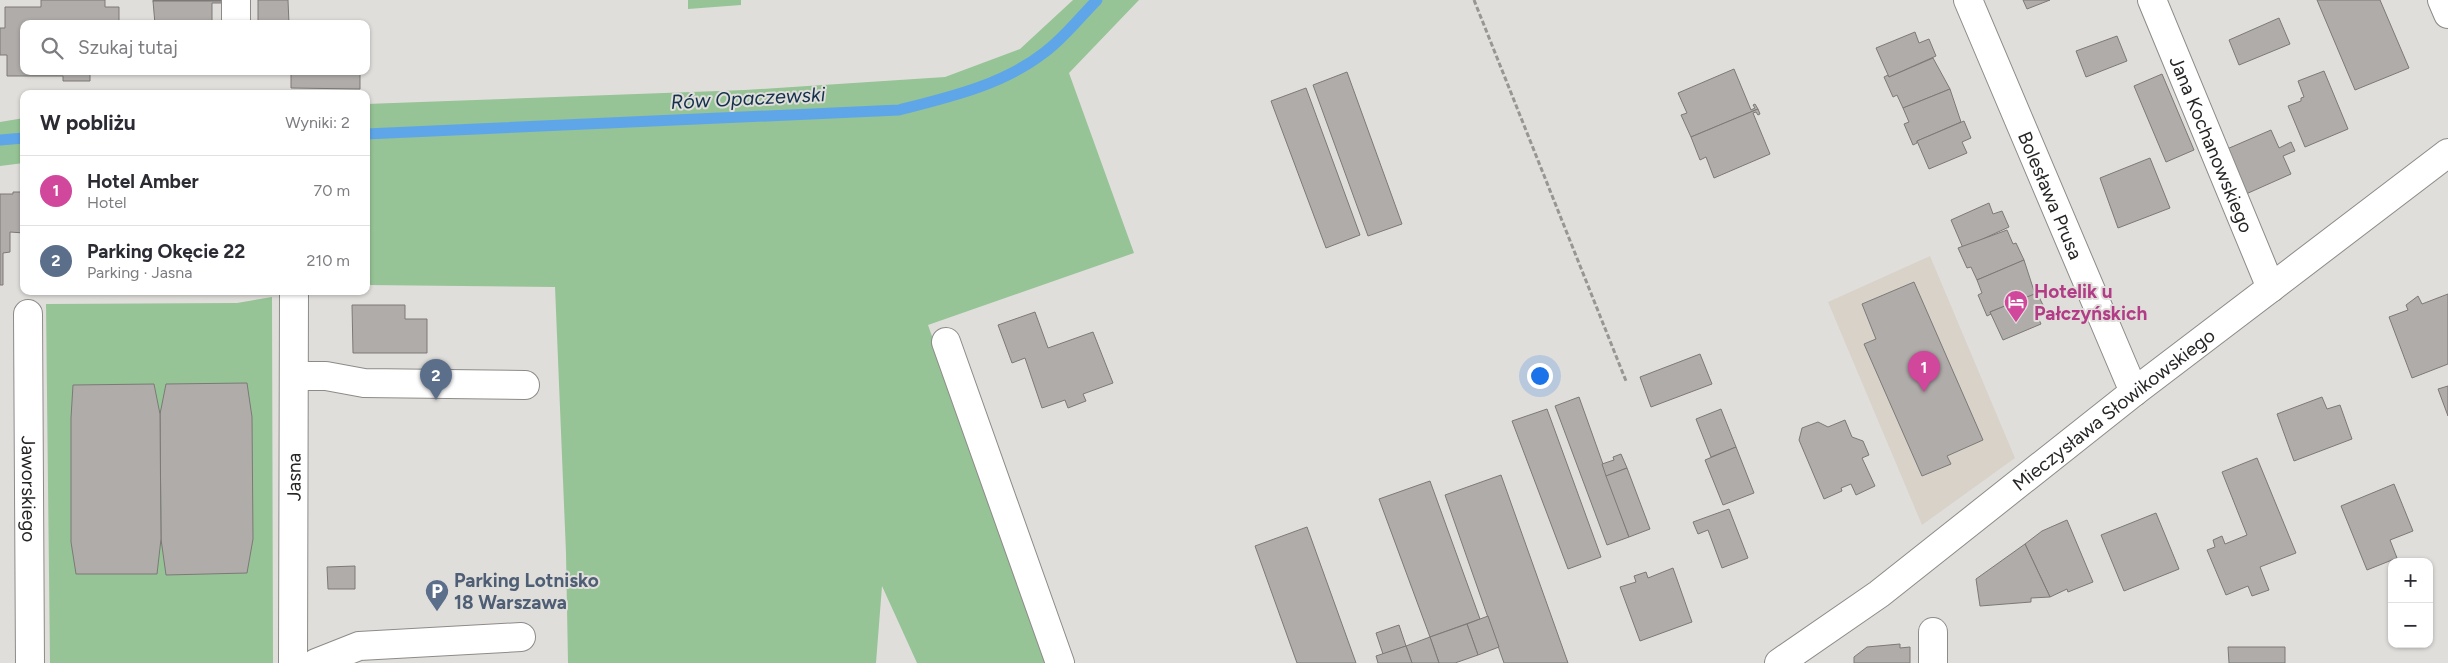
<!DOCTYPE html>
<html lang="pl">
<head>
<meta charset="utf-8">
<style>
	body { margin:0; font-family:Figtree,sans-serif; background:#f2f2f3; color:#2b2b33 }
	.controls { position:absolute; right:15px; bottom:15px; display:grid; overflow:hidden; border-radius:10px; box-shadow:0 1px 4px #0004 }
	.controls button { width:45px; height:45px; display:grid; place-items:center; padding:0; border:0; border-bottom:1px solid #e1e1e2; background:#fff; color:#2b2b33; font:25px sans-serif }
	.you { position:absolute; left:1539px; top:375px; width:18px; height:18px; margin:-12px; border:4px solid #fff; border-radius:50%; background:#1a73e8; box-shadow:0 0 0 8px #1a73e833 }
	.badge { display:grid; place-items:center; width:32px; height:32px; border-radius:50%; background:#111827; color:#fff; font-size:16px; font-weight:700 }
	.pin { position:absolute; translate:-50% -41px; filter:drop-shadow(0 1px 2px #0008) }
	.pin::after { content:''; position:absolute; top:26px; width:18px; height:15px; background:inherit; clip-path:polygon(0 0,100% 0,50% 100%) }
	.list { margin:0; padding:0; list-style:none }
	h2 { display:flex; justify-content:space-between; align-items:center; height:65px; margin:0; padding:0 20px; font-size:21px }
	h2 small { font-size:16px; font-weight:400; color:#7c7c81 }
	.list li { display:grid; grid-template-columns:32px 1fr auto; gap:15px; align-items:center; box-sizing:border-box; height:70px; padding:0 20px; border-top:1px solid #e1e1e2 }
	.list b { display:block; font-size:19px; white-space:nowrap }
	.list p { margin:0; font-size:16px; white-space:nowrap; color:#7c7c81 }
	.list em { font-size:16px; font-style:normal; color:#7c7c81 }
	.icon { flex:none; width:28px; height:28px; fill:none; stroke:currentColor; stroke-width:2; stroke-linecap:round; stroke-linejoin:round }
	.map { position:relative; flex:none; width:2448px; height:663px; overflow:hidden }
	.search { position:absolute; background:#fff; box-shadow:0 1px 4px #0004; left:20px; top:20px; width:350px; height:55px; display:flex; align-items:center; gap:12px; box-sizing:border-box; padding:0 18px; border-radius:10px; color:#7c7c81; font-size:19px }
	.panel { position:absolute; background:#fff; box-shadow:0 1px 4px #0004; left:20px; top:90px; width:350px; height:205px; border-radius:10px }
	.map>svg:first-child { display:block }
	.built { fill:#d8d2c9 }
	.green { fill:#96c496 }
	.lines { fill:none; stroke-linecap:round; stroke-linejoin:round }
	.stream { stroke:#5fa6e9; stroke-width:11 }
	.building { fill:#afacaa; stroke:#7c7977 }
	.minor-casing { stroke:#8d8b88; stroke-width:30 }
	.path { stroke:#989694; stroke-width:3; stroke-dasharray:5 2.5; stroke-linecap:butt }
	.minor { stroke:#fff; stroke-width:28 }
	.labels { text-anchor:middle; stroke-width:4; stroke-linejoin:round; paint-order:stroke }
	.street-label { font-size:19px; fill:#262524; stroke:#e0dedb }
	.hotel-label { font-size:19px; font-weight:bold; fill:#b23c85; stroke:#e0dedb; text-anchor:start }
	.service-label { font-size:19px; font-weight:bold; fill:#4e5e75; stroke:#e0dedb; text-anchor:start }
	.water-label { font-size:20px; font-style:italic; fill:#13314c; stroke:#e0dedb }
</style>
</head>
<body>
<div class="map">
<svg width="2448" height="663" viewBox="0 0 2448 663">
	<rect width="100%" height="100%" fill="#e0dedb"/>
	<path class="built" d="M1930 256 2015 458 1922 525 1828 302Z"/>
	<g class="green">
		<path d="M688 0H741V5L688 9Z"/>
		<path d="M1073 0H1139L1069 73 1134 253 928 325 1048 663H917L882 586 876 663H568L566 553 555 287 366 285V104L745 90 945 77 1020 49Z"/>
		<path d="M24 118V163L0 166V122Z"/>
		<path d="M272 297 273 663H50L46 304 237 303Z"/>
	</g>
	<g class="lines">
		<g class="stream">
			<path d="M366 134 899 110C950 97 1003 85 1045 52 1064 38 1080 17 1097 0"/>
			<path d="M0 140 24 138"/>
		</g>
	</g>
	<g class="building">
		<path d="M41 0H105V7H119V24H24V71H119V74H90V81H63V76H7V55H0V28H5V7H41Z"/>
		<rect x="153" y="0" width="69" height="1"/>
		<path d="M258 0H288L289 24H258Z"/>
		<path d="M2023 0H2050L2027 9Z"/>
		<path d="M2317 0H2380L2409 68 2355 90Z"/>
		<path d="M153 1H222V3H212V24H155Z"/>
		<path d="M2279 18 2290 44 2239 65 2229 40Z"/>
		<path d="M1915 32 1919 43 1929 39 1936 56 1889 77 1876 48Z"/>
		<path d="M2117 36 2127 61 2086 77 2076 51Z"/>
		<path d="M1933 58 1950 89 1903 108 1897 95 1893 97 1884 77 1888 75 1889 77Z"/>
		<path d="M1734 69 1751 110 1755 108 1753 105 1755 104 1758 109 1691 137 1681 115 1687 113 1678 93Z"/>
		<path d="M291 71H360V89L291 88Z"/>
		<path d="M2324 71 2348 129 2305 147 2288 106 2301 101V98L2304 97 2298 81Z"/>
		<path d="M1347 72 1402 224 1368 236 1313 85Z"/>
		<path d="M2162 74 2194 150 2166 162 2134 86Z"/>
		<path d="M1306 88 1360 235 1326 248 1271 101Z"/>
		<path d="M1950 89 1961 122 1917 141V143L1913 145 1904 124 1909 122 1903 108Z"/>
		<path d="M1758 109 1760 114 1758 115 1756 112 1753 113 1770 154 1714 178 1706 157 1700 160 1691 137Z"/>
		<path d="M1964 121 1971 138 1962 142 1967 153 1929 169 1917 141Z"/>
		<path d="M2271 130 2279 148 2291 142 2295 151 2283 156 2291 174 2246 194 2227 149Z"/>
		<path d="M2150 158 2170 208 2118 228 2100 178Z"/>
		<path d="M13 192H24V233L10 232V252L3 253V285H0V194H13Z"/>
		<path d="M1989 203 1993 214 2002 211 2009 227 1963 248 1951 220Z"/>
		<path d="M2007 230 2013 244 2016 243 2024 260 1977 280 1971 267 1967 268 1958 248Z"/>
		<path d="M2024 260 2035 294 1990 312 1991 314 1987 316 1978 295 1982 293 1977 280Z"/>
		<path d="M1914 282 1983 440 1947 456 1951 464 1922 476 1864 344 1876 339 1862 304Z"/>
		<path d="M2037 293 2045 309 2036 313 2041 324 2003 340 1990 312Z"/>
		<path d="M2448 294V364L2412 378 2389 317 2408 310 2406 305 2418 296 2422 304Z"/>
		<path d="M352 305H405V319H427V353H353Z"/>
		<path d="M1035 312 1048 348 1093 332 1113 383 1083 394 1086 401 1068 408 1065 400 1042 408 1025 358 1012 363 998 325Z"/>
		<path d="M1700 354 1712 384 1651 407 1640 377Z"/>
		<path d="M247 383 252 417 253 539 247 573 166 575 161 539 160 414 166 384Z"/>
		<path d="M154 384 160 414 161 539 157 574H76L71 542V418L73 385Z"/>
		<path d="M2448 386V416L2438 389Z"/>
		<path d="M1579 397 1629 537 1607 545 1555 406Z"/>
		<path d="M2322 397 2327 409 2340 405 2352 439 2294 461 2277 414Z"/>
		<path d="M1547 409 1601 557 1568 569 1512 421Z"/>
		<path d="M1721 409 1736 447 1711 457 1696 419Z"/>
		<path d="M1845 420 1852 437 1863 441 1869 455 1862 458 1875 486 1856 495 1851 484 1841 488 1842 491 1824 499 1799 440 1802 428 1818 422 1828 427Z"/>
		<path d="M1736 447 1754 493 1723 505 1705 460Z"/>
		<path d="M1621 454 1627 468 1606 476 1602 464 1614 460 1613 457Z"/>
		<path d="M2257 458 2296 553 2260 567 2269 590 2252 596 2248 586 2226 595 2207 550 2215 547 2213 540 2222 536 2225 544 2247 535 2222 472Z"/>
		<path d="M1627 468 1650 529 1629 537 1606 476Z"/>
		<path d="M1501 475 1568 663H1504L1445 495Z"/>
		<path d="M1430 481 1480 619 1430 637 1379 499Z"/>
		<path d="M2394 484 2413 531 2390 540 2397 558 2367 570 2341 506Z"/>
		<path d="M1729 509 1748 558 1722 568 1708 530 1698 534 1693 522Z"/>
		<path d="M2156 513 2179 569 2124 591 2101 535Z"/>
		<path d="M2067 520 2093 582 2068 592 2067 589 2050 597 2025 544 2042 531Z"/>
		<path d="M1307 527 1356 663H1297L1255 546Z"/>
		<path d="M2025 544 2050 597 2031 598V602L1980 606 1976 579Z"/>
		<path d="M355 566V589H328L327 567Z"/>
		<path d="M1673 568 1692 622 1640 641 1620 587 1636 582 1634 576 1646 572 1648 578Z"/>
		<path d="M1488 616 1499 647 1478 655 1467 624Z"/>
		<path d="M1467 624 1478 655 1455 663H1439L1430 637Z"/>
		<path d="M1399 625 1406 646 1383 654 1376 633Z"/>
		<path d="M1430 637 1439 663H1412L1406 646Z"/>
		<path d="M1900 644V648L1910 647V663H1854V657L1867 647Z"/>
		<path d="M1406 646 1412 663H1378L1376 656Z"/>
		<path d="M2228 647H2285V663H2229Z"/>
	</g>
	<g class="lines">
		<g class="minor-casing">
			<g id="minor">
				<path d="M236 0V24"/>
				<path id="s1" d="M1968 0 2134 392"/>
				<path id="s2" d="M2152 0 2271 288"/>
				<path d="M2442 0 2448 14"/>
				<path id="s3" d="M28 314 30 663"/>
				<path d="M946 342 1060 663"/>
				<path d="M294 376H326L364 383 525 385"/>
				<path d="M1933 632V663"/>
				<path id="s4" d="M293 663 294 291"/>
				<path d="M316 663 359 646 521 637"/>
				<path id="s5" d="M1779 663 1879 594 2134 392 2448 153"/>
			</g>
		</g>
		<path class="path" d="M1474 0 1626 381"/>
		<use href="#minor" class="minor"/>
	</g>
	<defs>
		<g id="hotel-pin" transform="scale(1.25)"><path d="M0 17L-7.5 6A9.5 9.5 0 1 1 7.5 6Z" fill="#d1479c" stroke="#e0dedb"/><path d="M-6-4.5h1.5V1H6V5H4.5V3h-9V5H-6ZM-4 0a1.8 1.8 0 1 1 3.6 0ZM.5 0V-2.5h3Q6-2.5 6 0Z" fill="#fff"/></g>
		<g id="parking-pin" transform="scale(1.25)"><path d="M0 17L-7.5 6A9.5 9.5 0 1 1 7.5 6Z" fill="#5c6f8a" stroke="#e0dedb"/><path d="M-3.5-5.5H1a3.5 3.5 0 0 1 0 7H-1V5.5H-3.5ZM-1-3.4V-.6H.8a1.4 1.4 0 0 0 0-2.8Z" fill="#fff"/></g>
	</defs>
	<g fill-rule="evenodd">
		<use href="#hotel-pin" x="2016" y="302"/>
		<use href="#parking-pin" x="437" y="591"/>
	</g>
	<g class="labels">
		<g class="street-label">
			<text dy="7" stroke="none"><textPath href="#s2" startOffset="156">Jana Kochanowskiego</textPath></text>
			<text dy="7" stroke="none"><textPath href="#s1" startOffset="212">Bolesława Prusa</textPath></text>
			<text dy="7" stroke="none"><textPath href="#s5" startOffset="420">Mieczysława Słowikowskiego</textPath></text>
			<text dy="7" stroke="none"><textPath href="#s4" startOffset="186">Jasna</textPath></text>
			<text dy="7" stroke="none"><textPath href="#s3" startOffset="175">Jaworskiego</textPath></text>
		</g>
		<g class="hotel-label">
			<text x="2034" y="298">Hotelik u<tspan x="2034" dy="22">Pałczyńskich</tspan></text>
		</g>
		<g class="service-label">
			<text x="454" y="587">Parking Lotnisko<tspan x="454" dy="22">18 Warszawa</tspan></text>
		</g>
		<g class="water-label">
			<text transform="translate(748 98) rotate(-3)" y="7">Rów Opaczewski</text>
		</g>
	</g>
</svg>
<div class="controls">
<button>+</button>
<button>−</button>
</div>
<div class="you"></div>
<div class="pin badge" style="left:1924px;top:392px;background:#d1479c">1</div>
<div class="pin badge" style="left:436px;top:400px;background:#5c6f8a">2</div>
<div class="search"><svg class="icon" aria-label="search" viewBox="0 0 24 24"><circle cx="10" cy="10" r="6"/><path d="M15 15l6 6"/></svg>Szukaj tutaj</div>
<section class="panel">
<h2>W pobliżu<small>Wyniki: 2</small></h2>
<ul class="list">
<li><span class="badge" style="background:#d1479c">1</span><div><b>Hotel Amber</b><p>Hotel</p></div><em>70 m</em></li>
<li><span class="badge" style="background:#5c6f8a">2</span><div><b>Parking Okęcie 22</b><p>Parking · Jasna</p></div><em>210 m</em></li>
</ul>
</section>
</div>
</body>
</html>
